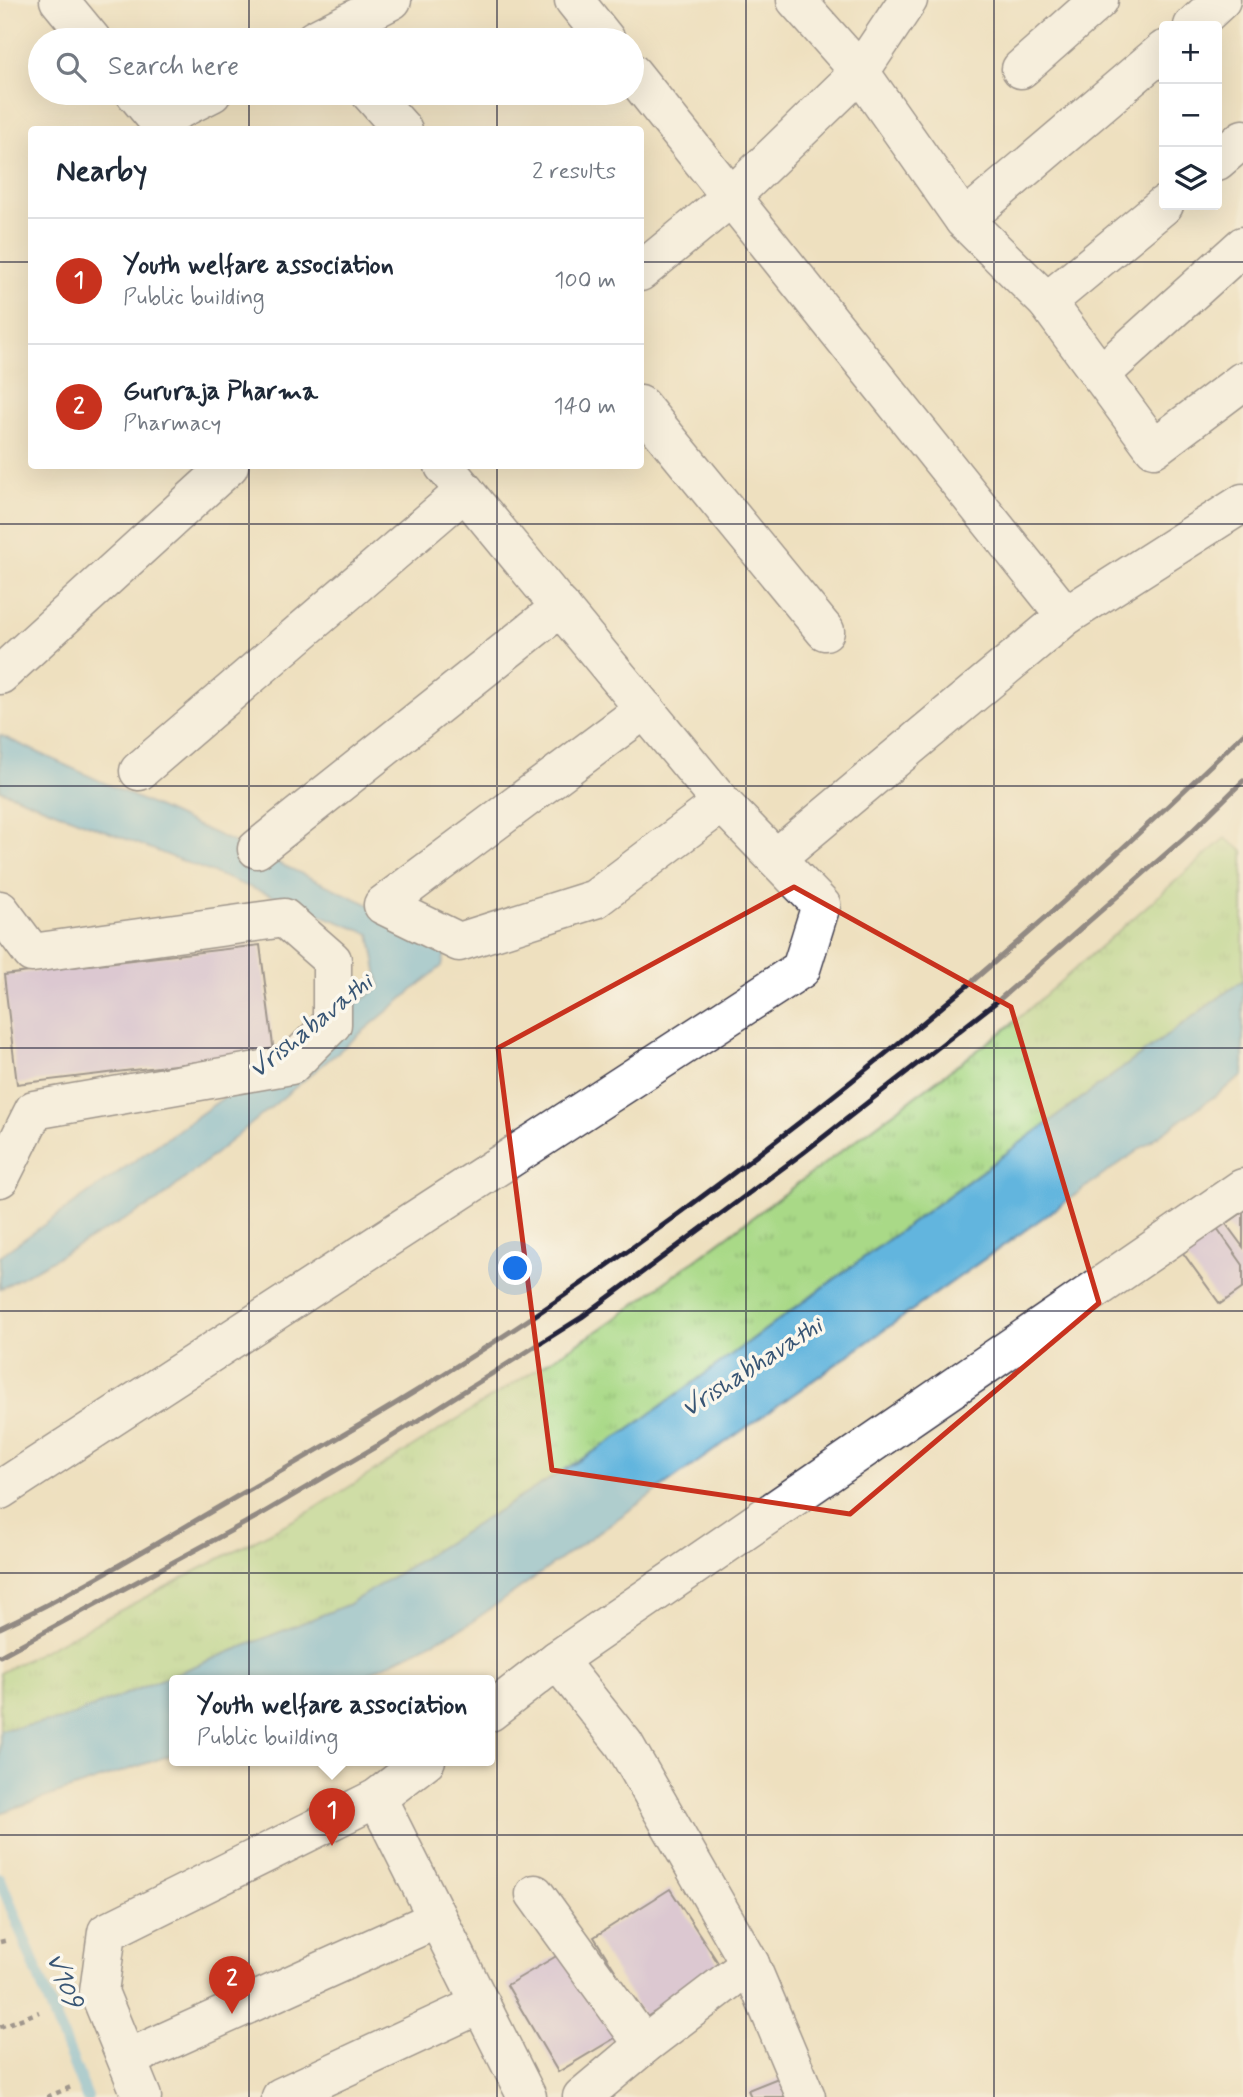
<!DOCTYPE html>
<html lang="en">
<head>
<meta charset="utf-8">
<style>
	body { margin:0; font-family:Mynerve,sans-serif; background:#f2f2f3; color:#1f2937 }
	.controls { position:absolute; right:21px; top:21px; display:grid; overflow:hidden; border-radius:7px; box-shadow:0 7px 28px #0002 }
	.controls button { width:63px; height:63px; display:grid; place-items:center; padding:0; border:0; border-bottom:2px solid #e0e1e3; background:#fff; color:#1f2937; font:35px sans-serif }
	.you { position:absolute; left:516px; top:1269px; width:24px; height:24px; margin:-18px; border:5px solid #fff; border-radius:50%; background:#1a73e8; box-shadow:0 0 0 10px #1a73e833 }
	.badge { display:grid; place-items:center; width:46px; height:46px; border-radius:50%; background:#c8321e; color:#fff; font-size:23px; font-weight:700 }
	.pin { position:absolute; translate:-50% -58px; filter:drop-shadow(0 2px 4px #0008) }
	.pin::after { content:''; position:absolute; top:37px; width:24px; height:21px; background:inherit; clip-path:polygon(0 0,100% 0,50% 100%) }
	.popup { position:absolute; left:169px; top:1675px; width:326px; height:91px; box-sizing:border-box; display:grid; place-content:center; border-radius:7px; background:#fff; filter:drop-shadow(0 2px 5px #0005); font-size:23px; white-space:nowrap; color:#747a83 }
	.popup b { font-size:26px; color:#1f2937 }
	.popup::after { content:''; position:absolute; left:50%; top:100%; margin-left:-14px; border:14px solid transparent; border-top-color:#fff }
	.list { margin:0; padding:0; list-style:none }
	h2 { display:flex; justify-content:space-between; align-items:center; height:91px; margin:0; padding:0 28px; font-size:30px }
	h2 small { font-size:23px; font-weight:400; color:#747a83 }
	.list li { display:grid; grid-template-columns:46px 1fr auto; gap:21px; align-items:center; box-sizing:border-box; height:126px; padding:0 28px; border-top:2px solid #e0e1e3 }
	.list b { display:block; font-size:26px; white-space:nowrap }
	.list p { margin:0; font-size:23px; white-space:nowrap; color:#747a83 }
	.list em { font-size:23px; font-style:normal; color:#747a83 }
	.icon { flex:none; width:38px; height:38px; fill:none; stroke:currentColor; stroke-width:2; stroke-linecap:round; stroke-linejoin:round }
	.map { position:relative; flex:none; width:1243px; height:2097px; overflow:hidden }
	.search { position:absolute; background:#fff; box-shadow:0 7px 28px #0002; left:28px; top:28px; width:616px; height:77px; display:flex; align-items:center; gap:18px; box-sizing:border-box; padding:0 24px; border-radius:38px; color:#747a83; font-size:26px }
	.panel { position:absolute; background:#fff; box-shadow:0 7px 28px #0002; left:28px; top:126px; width:616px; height:343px; border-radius:7px }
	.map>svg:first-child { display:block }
	.grass { fill:url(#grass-tufts); stroke:#667e61; stroke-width:2 }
	.water { fill:#62b5de; stroke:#426c8c; stroke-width:2 }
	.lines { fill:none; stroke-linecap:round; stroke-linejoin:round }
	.stream { stroke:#62b5de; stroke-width:12 }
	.building { fill:#c5ace7 }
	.minor-casing { stroke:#413e4f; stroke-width:41 }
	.path { stroke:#413e4f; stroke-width:4.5; stroke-dasharray:5 5; stroke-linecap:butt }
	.minor { stroke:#fff; stroke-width:38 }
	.rail { stroke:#22223b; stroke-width:5 }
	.marked { fill:none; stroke:#c8321e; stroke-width:5; stroke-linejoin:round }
	.grid { fill:none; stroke:#22223b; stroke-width:2; stroke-opacity:0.55 }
	.labels { text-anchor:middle; stroke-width:7; stroke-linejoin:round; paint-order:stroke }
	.water-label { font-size:26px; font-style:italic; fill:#385574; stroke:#fbf7ec }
</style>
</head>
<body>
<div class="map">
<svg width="1243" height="2097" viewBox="0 0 1243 2097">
	<defs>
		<pattern id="grass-tufts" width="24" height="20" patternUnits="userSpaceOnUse" patternTransform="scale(1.75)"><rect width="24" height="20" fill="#a9d987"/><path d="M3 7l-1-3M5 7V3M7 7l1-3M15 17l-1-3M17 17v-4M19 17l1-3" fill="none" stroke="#91ba75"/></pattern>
	</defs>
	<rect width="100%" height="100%" fill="#fbf7ec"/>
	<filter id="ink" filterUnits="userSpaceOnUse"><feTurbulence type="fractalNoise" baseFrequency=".0143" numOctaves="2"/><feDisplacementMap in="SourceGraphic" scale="14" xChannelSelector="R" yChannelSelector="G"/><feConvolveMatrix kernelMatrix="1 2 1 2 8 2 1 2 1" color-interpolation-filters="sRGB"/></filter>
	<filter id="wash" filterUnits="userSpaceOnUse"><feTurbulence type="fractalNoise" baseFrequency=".00686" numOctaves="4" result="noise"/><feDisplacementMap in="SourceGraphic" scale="28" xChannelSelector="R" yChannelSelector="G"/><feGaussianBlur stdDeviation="1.57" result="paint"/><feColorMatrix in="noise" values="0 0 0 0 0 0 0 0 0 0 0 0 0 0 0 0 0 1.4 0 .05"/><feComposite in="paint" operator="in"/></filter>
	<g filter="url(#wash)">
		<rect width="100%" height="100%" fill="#eee0bf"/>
		<path class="grass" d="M1225 838 1243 851V980L627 1431 347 1605 61 1720 0 1730V1673L311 1511 607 1325 1006 1029Z"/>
		<g class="water">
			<path d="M0 735 448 941 442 966 158 1201 0 1289V1256L380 987 370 934 0 790Z"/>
			<path d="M1243 980V1076L466 1626 355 1680H174V1754L0 1813V1730L61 1720 347 1605 627 1431Z"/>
		</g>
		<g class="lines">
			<path class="stream" d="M0 1879 87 2097"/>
		</g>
		<g id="blocks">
			<g class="building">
				<path d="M260 945 274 1053 17 1084 4 975Z"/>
				<path d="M1243 1212V1247L1226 1224Z"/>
				<path d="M1217 1228 1243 1265V1288L1220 1304 1183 1253Z"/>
				<path d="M670 1889 722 1969 645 2018 594 1937Z"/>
				<path d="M565 1951 615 2038 558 2072 507 1985Z"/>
				<path d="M788 2074 797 2097H751L748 2090Z"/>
			</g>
		</g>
	</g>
	<g filter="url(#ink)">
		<use href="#blocks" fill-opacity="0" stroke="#413e4f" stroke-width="2"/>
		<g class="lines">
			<g class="minor-casing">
				<g id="minor">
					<path d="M59 0 92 40"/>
					<path d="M574 0 606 40"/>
					<path d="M796 0 860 72 964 220 1047 302 1154 448 1243 381"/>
					<path d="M1193 26 1221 0"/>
					<path d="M314 40 392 0"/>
					<path d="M1021 69 1099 0"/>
					<path d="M632 73 1066 616"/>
					<path d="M135 93 166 130"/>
					<path d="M370 93 403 130"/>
					<path d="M158 120 212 93"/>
					<path d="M1217 161 1243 139"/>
					<path d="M964 220 1164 50"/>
					<path d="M640 272 731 197 860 72 908 0"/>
					<path d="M1047 302 1164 205"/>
					<path d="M1100 375 1243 246"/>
					<path d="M640 405 825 631"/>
					<path d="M0 675 229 466"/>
					<path d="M645 709 383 905 459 942 595 899 722 803"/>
					<path d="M139 771 465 491"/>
					<path d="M257 849 561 607"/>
					<path d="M776 858 1066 616 1243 503"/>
					<path d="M0 910 32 953 284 918 332 960V1024L291 1065 34 1110 0 1178"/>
					<path d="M0 1490 801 969 821 905 722 803 444 466"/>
					<path d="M557 1660 624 1744 750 1964 806 2097"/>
					<path d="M490 1712 557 1660 1243 1188"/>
					<path d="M377 1798 527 2097"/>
					<path d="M535 1894 644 2045"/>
					<path d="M127 2059 437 1919"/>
					<path d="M142 2097 99 1992 107 1932 377 1798 426 1760"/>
					<path d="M281 2097 481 2004"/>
					<path d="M582 2097 644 2045 750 1964"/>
				</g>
			</g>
			<g class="path">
				<path d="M0 1942 8 1940"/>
				<path d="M0 2027 39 2012"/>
				<path d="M47 2097 71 2087"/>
			</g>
			<use href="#minor" class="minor"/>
			<g class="rail">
				<path d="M0 1628C83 1589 163 1539 243 1493 352 1431 462 1366 565 1295 805 1129 1034 938 1243 734"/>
				<path d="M0 1656 258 1516 377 1446 582 1317 803 1153 1000 999 1192 831 1243 781"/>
			</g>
		</g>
	</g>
	<path d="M0 0H1243V2097H0ZM794 887 1011 1007 1099 1303 850 1514 552 1470 498 1048Z" fill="#eee0bf" fill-opacity=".55" fill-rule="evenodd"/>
	<path class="marked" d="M794 887 1011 1007 1099 1303 850 1514 552 1470 498 1048Z"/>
	<path class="grid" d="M249 0V40M497 0V40M746 0V2097M994 0V2097M249 93V130M497 93V130M0 262H32M640 262H1243M249 466V2097M497 466V2097M0 524H1243M0 786H1243M0 1048H1243M0 1311H1243M0 1573H1243M0 1835H1243"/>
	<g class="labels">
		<g class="water-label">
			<text transform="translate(310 1025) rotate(-39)" y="9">Vrishabavathi</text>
			<text transform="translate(751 1366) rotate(-33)" y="9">Vrishabhavathi</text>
			<text transform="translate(65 1980) rotate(68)" y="9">V109</text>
		</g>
	</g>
</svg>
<div class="controls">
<button>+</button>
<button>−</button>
<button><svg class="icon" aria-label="layers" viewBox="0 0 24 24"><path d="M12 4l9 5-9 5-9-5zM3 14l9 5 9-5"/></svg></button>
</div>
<div class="you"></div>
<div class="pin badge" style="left:332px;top:1846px">1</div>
<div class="popup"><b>Youth welfare association</b>Public building</div>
<div class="pin badge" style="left:232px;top:2014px">2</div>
<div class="search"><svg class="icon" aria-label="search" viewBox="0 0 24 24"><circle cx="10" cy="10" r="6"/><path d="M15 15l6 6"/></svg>Search here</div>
<section class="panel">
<h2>Nearby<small>2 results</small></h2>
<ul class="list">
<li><span class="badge">1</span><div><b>Youth welfare association</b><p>Public building</p></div><em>100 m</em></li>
<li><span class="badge">2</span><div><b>Gururaja Pharma</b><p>Pharmacy</p></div><em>140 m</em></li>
</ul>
</section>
</div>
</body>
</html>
